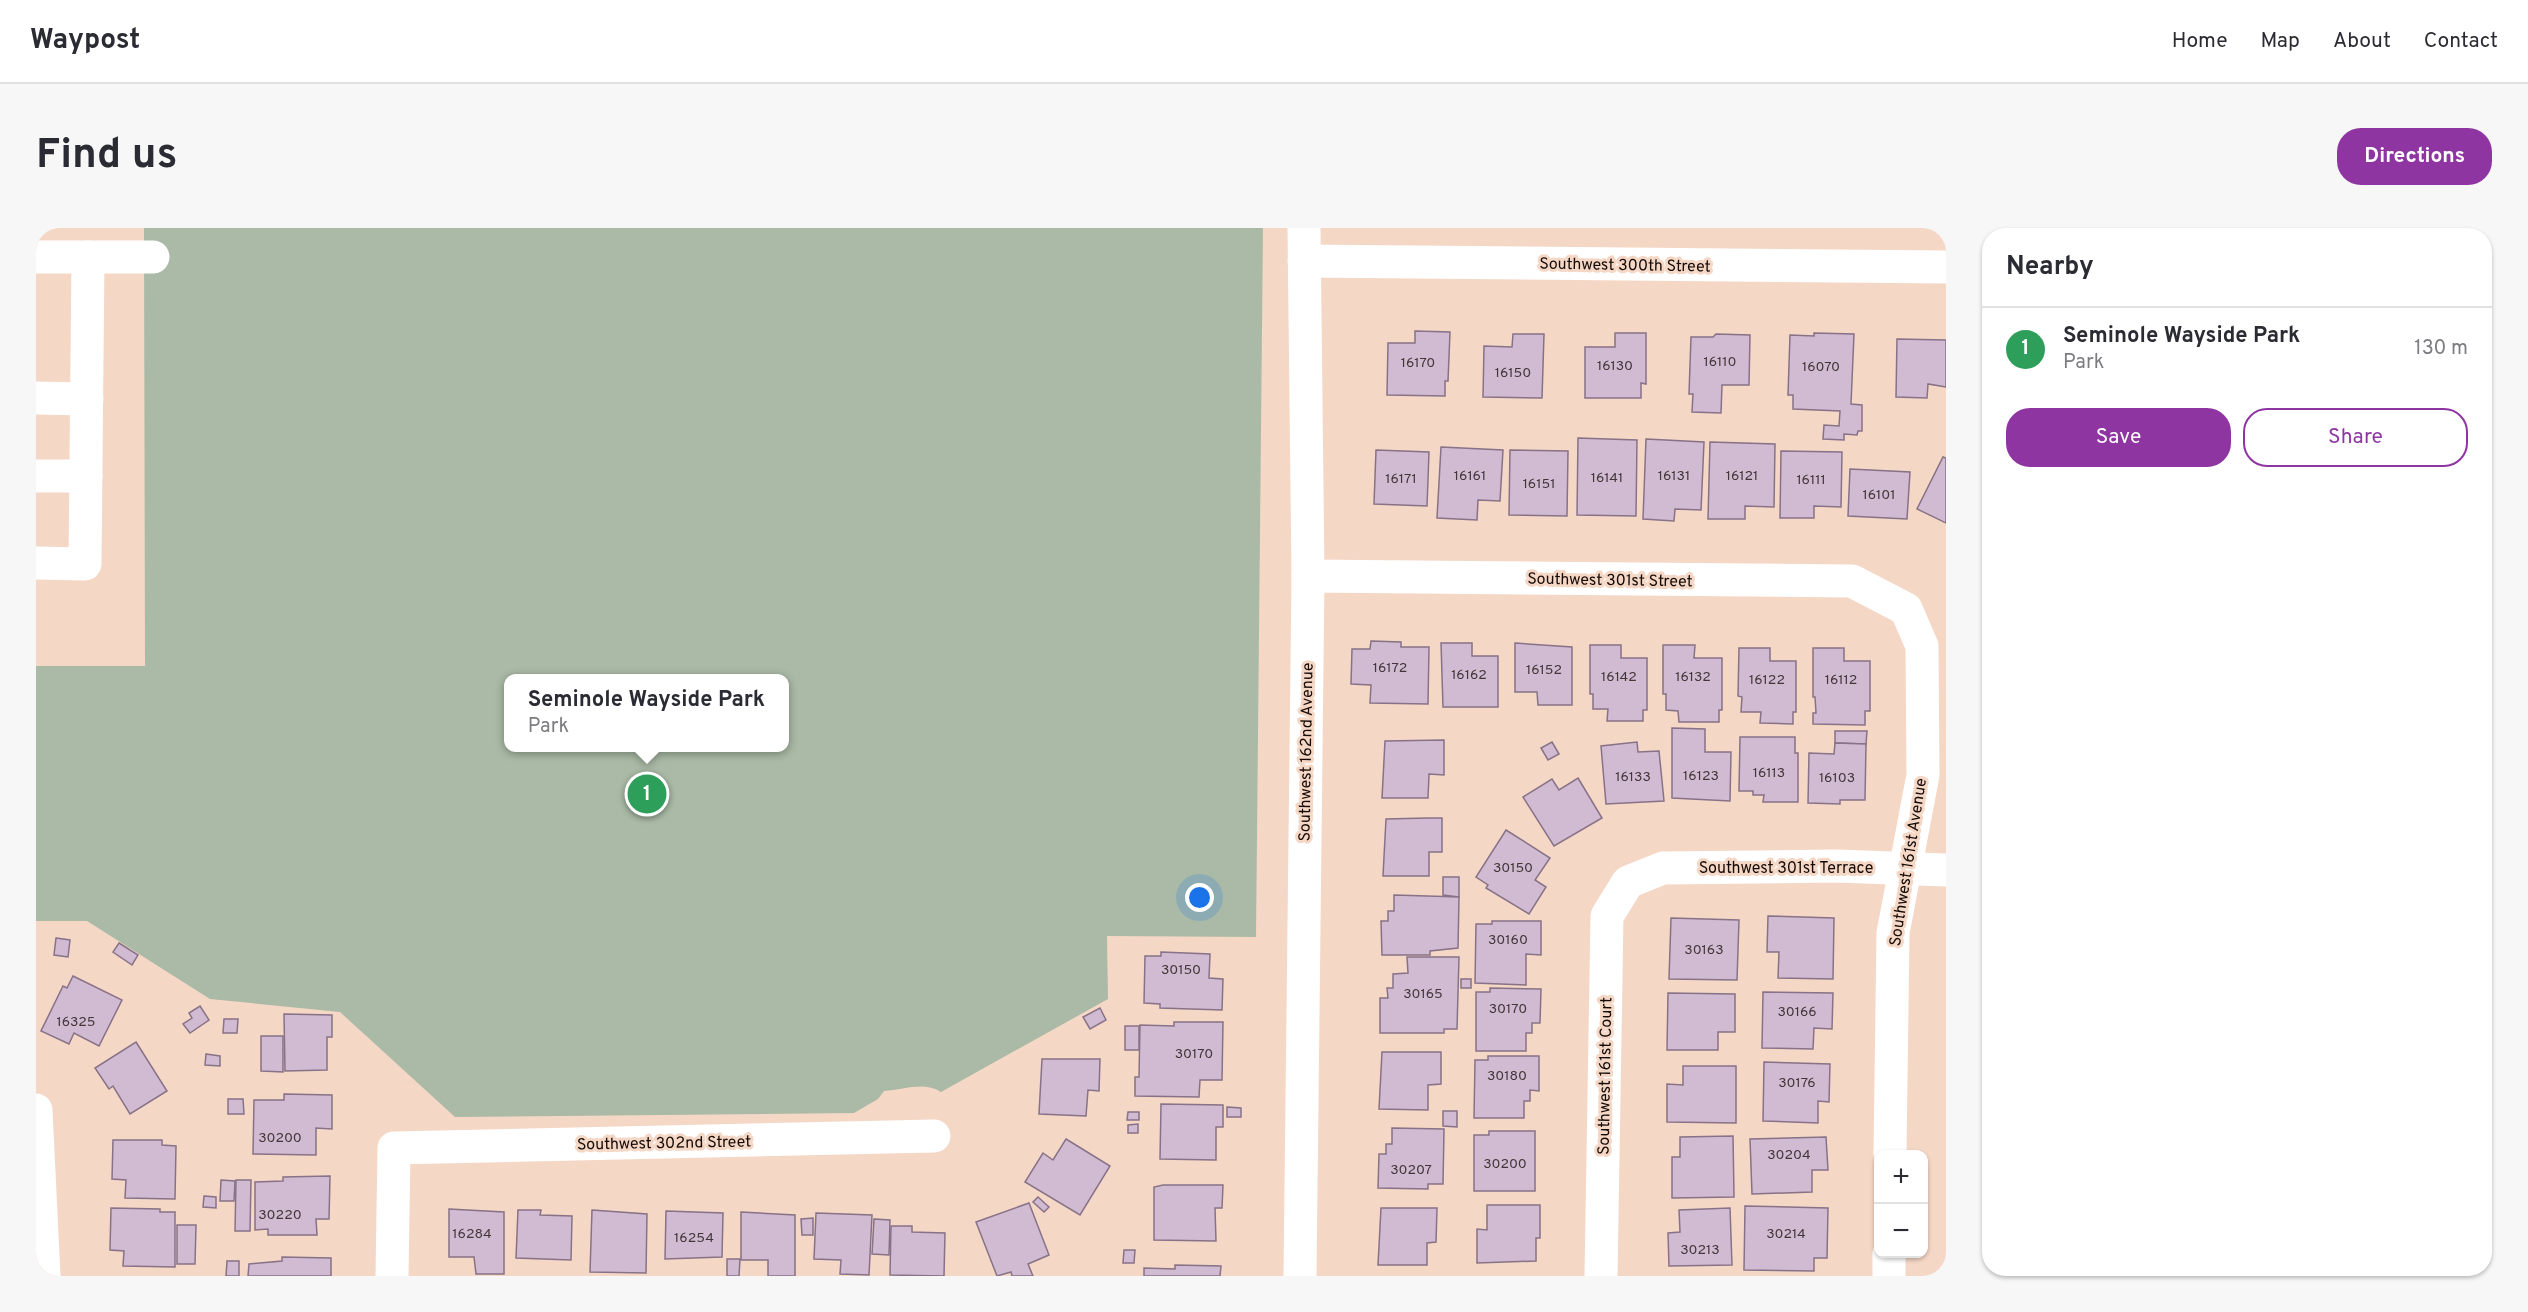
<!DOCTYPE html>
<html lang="en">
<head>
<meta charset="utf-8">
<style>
	body { margin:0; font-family:Overpass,sans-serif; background:#f7f7f7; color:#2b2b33 }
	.controls { position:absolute; right:18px; bottom:18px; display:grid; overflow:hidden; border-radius:12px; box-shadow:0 2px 4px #0004 }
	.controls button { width:54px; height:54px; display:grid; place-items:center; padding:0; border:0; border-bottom:2px solid #e1e1e2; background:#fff; color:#2b2b33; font:30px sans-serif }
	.you { position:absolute; left:1164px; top:670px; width:21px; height:21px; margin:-15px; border:4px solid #fff; border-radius:50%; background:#1a73e8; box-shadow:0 0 0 9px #1a73e833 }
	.badge { display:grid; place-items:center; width:39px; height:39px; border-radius:50%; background:#8e35a1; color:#fff; font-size:20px; font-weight:700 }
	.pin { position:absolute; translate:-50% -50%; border:3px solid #fff; box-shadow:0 2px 6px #0006 }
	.popup { position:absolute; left:468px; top:446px; width:285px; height:78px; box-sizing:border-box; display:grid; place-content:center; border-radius:12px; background:#fff; filter:drop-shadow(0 2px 4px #0005); font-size:20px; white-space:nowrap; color:#7c7c81 }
	.popup b { font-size:22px; color:#2b2b33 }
	.popup::after { content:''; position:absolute; left:50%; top:100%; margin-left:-12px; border:12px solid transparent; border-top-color:#fff }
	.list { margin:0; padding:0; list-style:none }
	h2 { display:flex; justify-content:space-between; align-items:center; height:78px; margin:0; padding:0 24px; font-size:26px }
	h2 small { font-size:20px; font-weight:400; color:#7c7c81 }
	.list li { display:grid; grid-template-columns:39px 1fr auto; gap:18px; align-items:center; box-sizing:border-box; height:84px; padding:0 24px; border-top:2px solid #e1e1e2 }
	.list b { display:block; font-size:22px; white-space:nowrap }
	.list p { margin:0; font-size:20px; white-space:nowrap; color:#7c7c81 }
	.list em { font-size:20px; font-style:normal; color:#7c7c81 }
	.actions { display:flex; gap:12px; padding:18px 24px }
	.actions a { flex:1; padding:14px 0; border:2px solid #8e35a1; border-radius:24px; text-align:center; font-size:21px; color:#8e35a1 }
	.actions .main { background:#8e35a1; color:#fff }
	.map { position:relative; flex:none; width:1910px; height:1048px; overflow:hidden; border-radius:24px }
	header { display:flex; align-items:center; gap:36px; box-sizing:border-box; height:84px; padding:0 30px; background:#fff; border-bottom:2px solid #e1e1e2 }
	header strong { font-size:28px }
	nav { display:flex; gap:33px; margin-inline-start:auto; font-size:21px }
	.intro { display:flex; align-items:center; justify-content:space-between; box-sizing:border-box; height:144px; padding:0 36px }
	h1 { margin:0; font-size:42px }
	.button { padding:15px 27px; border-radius:24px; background:#8e35a1; color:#fff; font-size:21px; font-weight:700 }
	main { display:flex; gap:36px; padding:0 36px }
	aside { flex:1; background:#fff; border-radius:24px; box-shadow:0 2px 4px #0004 }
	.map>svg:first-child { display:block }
	.green { fill:#aabaa6; fill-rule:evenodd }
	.building { fill:#d1bbd2; stroke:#877287; stroke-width:1.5 }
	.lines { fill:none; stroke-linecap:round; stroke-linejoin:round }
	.minor { stroke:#fff; stroke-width:33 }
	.labels { text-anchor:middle; stroke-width:6; stroke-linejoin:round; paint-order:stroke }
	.number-label { font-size:14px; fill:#433639 }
	.street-label { font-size:16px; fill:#140a06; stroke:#f5d7c6 }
</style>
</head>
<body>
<header>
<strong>Waypost</strong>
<nav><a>Home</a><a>Map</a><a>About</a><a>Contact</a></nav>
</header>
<div class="intro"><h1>Find us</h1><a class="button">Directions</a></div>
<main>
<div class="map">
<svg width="1910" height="1048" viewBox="0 0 1910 1048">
	<rect width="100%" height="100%" fill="#f5d7c6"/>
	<path class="green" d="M108 0H1227L1220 709 1071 708 1072 771 905 864C887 853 868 862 848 863L842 871 818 885 419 889 304 784 174 771 51 693H0V438H109ZM473 450H749V520H473Z"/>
	<g class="building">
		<path d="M1379 103 1414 104 1412 153H1409V168L1351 167 1352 115H1379Z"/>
		<path d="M1579 105H1610V156L1605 155V170H1549V119H1579Z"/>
		<path d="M1778 105 1818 106 1815 176 1826 177V203H1822L1821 207 1808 206V212L1787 211 1788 197 1803 198 1804 183 1757 181V167H1752L1754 107 1778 108Z"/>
		<path d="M1477 106H1508L1506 170 1447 169 1448 118 1476 119Z"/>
		<path d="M1680 106 1714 107 1713 157H1686L1685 185 1656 184 1657 166H1653L1655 109H1677Z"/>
		<path d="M1861 111 1910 112V159L1892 156 1891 170 1860 169Z"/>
		<path d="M1542 210 1601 212 1600 288 1541 287Z"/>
		<path d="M1610 211 1668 214 1665 282 1639 281 1638 293 1607 291Z"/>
		<path d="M1674 214 1739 216 1738 279 1709 278V291H1672Z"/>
		<path d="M1405 219 1467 222 1464 273 1442 272 1441 292 1401 290Z"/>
		<path d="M1340 222 1393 224 1391 278 1338 276Z"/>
		<path d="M1474 222 1532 223 1531 288 1473 287Z"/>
		<path d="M1745 223 1806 224 1805 279 1778 278V290H1744Z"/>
		<path d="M1907 229 1910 230V295L1881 281Z"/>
		<path d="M1814 241 1874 244 1871 291 1812 288Z"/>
		<path d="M1335 413 1365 414V419H1393L1392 476 1334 475 1335 457 1315 456 1316 421H1334Z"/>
		<path d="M1405 415H1436V428H1462V479H1407Z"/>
		<path d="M1479 415 1536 419V477H1502L1501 464H1479Z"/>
		<path d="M1554 417H1585V430H1611V482H1607V493H1571L1572 481H1557V466H1554Z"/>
		<path d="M1627 417H1659L1658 430H1686V482H1683V494H1643L1642 483 1630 482V466H1627Z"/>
		<path d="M1703 420H1734V433H1760V484H1757V496L1724 495 1725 484H1705L1706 469 1702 468Z"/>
		<path d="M1777 420H1808V433H1834V483H1829V497L1777 496V485H1780L1779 469H1777Z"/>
		<path d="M1636 500 1669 501V524H1695L1694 573 1636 570Z"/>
		<path d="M1799 503H1831L1830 516 1799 515Z"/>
		<path d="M1704 509H1759V525H1762V574H1727L1728 567H1717V563H1703Z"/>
		<path d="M1408 512V547L1393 546 1392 570H1346L1349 513Z"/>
		<path d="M1516 514 1523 526 1512 532 1505 520Z"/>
		<path d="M1601 514 1602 524 1623 523 1628 573 1570 576 1565 518Z"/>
		<path d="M1799 515 1830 516 1829 572H1804V576L1772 575 1773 525 1798 526Z"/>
		<path d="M1542 550 1566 590 1518 618 1487 569 1516 551 1523 562Z"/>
		<path d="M1391 590H1406V624H1393V648H1347L1350 591Z"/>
		<path d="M1470 602 1514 630 1499 652 1510 659 1493 686 1450 660 1452 657 1440 649Z"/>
		<path d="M1407 649H1423V669L1407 667Z"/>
		<path d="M1358 667 1423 669 1422 720 1394 723V727H1346L1345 693H1352V683H1358Z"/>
		<path d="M1732 688 1798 690 1797 751 1742 750 1743 724H1731Z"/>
		<path d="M1635 690 1703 692 1701 752 1633 751Z"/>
		<path d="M1456 693H1505V727L1490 726V757L1439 755 1440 696H1456Z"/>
		<path d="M20 710 34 712 32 729 18 727Z"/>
		<path d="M83 715 102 727 96 737 77 724Z"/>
		<path d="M1125 724 1174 726 1173 750 1187 751 1186 782 1124 780V776L1108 775 1109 728H1125Z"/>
		<path d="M1371 729H1423L1421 801H1408V805H1344V770H1352L1351 760H1357V746L1372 745Z"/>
		<path d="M37 748 86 772 63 818 38 805 33 816 5 803 27 758 31 760Z"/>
		<rect x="1425" y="751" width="10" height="9"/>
		<path d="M1454 760 1505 761 1504 795H1496V805H1490V823H1440V764H1454Z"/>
		<path d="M1727 764 1797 765 1796 801 1778 800 1777 821 1726 820Z"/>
		<path d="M1632 765 1699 766V804H1682V822H1631Z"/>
		<path d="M164 778 173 792 154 805 147 796 156 790 153 785Z"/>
		<path d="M1064 780 1070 792 1054 801 1047 789Z"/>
		<path d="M248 786 296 787V809H291V842L249 843Z"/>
		<path d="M188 791H202L201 805H187Z"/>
		<path d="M1138 794H1187L1186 852H1164L1163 869 1099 868V849H1103L1104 797 1138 798Z"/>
		<rect x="1089" y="798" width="14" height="24"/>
		<path d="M225 808H247V844L225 843Z"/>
		<path d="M100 814 131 863 94 886 77 858 73 861 59 840Z"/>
		<path d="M1346 824H1405V856L1392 857V882L1343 881Z"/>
		<path d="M170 826 184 828V838L169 837Z"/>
		<path d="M1452 828H1503V863L1494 862V873H1488V890H1438L1439 832H1452Z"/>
		<path d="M1006 831H1064L1063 863 1052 862 1050 888 1003 886Z"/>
		<path d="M1728 834 1794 836 1793 874 1782 873V895L1727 893Z"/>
		<path d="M1647 838H1700V895L1631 894V856L1647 857Z"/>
		<path d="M248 866 296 867V901L280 900V927L217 926 218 872H248Z"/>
		<path d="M192 871H207L208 886H192Z"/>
		<path d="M1125 876 1187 877V899H1180V932L1124 931Z"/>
		<path d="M1191 879 1205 880V889H1191Z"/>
		<path d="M1407 883H1421V899L1407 898Z"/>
		<path d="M1092 884H1103V892H1091Z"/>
		<path d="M1102 896V905H1092V897Z"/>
		<path d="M1356 900 1408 901 1407 956H1392V961L1342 960 1343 926H1350V916H1356Z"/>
		<path d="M1453 903H1499V963H1438V907H1453Z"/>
		<path d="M1697 908 1698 969 1636 970V929H1644V909Z"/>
		<path d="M1790 909 1792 942H1776V964L1716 966 1714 911Z"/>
		<path d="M1030 911 1074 938 1044 987 989 954 1007 925 1017 932Z"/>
		<path d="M77 912H126V917L140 918 139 971 89 970 90 952 76 951Z"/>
		<path d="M294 948 293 991H280L281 1007H232V1001L219 1002V954L247 953V949Z"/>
		<path d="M185 952 199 953 198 973H184Z"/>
		<path d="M200 952H215L214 1003H199Z"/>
		<path d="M1127 957H1187L1186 980H1179L1180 1013 1118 1012V959Z"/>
		<path d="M168 968 180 969V980L167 979Z"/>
		<path d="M1002 969 1013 979 1008 984 997 974Z"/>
		<path d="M993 975 1013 1027 992 1036 997 1048H976L975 1044 961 1048 940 994Z"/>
		<path d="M1451 977H1504V1010H1500V1033L1441 1035V1001L1451 1002Z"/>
		<path d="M1709 978 1792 980 1791 1030H1778V1043L1708 1042Z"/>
		<path d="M75 980 124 981V984H139V1039L87 1038 88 1023 74 1022Z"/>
		<path d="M1345 980H1401L1400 1014 1391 1015V1037H1342Z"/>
		<path d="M1694 980 1696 1037 1633 1038 1632 1005 1644 1004 1643 982Z"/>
		<path d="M413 981 468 984V1046H440L438 1029H413Z"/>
		<path d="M482 982H505L504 987 536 988 535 1032 480 1030Z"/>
		<path d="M556 982 611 986 610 1045 554 1044Z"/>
		<path d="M630 983 687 985 686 1029 629 1031Z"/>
		<path d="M705 984 759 987V1048H732V1032H705Z"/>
		<path d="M780 985 836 987 833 1047 804 1046 805 1032 778 1031Z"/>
		<path d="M777 990V1007H766L765 991Z"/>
		<path d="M838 991 854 992 853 1027 836 1026Z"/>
		<path d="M141 997H160L159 1036H141Z"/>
		<path d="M855 998H876V1004L909 1005 908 1048 854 1047Z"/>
		<path d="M1088 1022H1099L1098 1035H1087Z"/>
		<path d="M246 1029 295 1030V1048H212L213 1036 246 1033Z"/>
		<path d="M691 1031H704L703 1048H691Z"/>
		<path d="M191 1033H203V1048H190Z"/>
		<path d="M1139 1037 1185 1038 1184 1048H1108V1040L1139 1041Z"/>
	</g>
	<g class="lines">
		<g class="minor">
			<path d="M0 29H117"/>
			<path d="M1268 33 1910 39"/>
			<path d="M0 170 51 171"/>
			<path d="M0 248H50"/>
			<path d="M0 335 49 336 52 29"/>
			<path d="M1272 348 1816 353 1870 381 1886 418 1887 547 1857 705 1854 926"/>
			<path d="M0 882 8 1048"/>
			<path d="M356 1048 358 920 898 908"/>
			<path d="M1264 1048 1272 348 1268 0"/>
			<path d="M1565 1048 1571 688 1592 654 1627 640 1801 638 1910 642"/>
			<path d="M1853 1048V1026"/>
		</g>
	</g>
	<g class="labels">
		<g class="number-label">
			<text x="1684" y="138">16110</text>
			<text x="1382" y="139">16170</text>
			<text x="1579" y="142">16130</text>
			<text x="1785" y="143">16070</text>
			<text x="1477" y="149">16150</text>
			<text x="1434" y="252">16161</text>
			<text x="1638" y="252">16131</text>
			<text x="1706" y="252">16121</text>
			<text x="1571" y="254">16141</text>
			<text x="1365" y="255">16171</text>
			<text x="1775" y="256">16111</text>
			<text x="1503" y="260">16151</text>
			<text x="1843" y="271">16101</text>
			<text x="1354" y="444">16172</text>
			<text x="1508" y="446">16152</text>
			<text x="1433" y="451">16162</text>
			<text x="1583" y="453">16142</text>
			<text x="1657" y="453">16132</text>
			<text x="1731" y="456">16122</text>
			<text x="1805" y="456">16112</text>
			<text x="1733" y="549">16113</text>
			<text x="1665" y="552">16123</text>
			<text x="1597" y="553">16133</text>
			<text x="1801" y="554">16103</text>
			<text x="1477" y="644">30150</text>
			<text x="1472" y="716">30160</text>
			<text x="1668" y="726">30163</text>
			<text x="1145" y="746">30150</text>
			<text x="1387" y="770">30165</text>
			<text x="1472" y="785">30170</text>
			<text x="1761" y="788">30166</text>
			<text x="40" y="798">16325</text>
			<text x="1158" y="830">30170</text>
			<text x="1471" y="852">30180</text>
			<text x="1761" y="859">30176</text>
			<text x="244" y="914">30200</text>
			<text x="1753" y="931">30204</text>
			<text x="1469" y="940">30200</text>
			<text x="1375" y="946">30207</text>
			<text x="244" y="991">30220</text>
			<text x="436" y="1010">16284</text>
			<text x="1750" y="1010">30214</text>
			<text x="658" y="1014">16254</text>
			<text x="1664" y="1026">30213</text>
		</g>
		<g class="street-label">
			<text transform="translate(1589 36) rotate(1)" y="6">Southwest 300th Street</text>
			<text transform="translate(1574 351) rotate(1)" y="6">Southwest 301st Street</text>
			<text transform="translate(1269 524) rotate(-89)" y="6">Southwest 162nd Avenue</text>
			<text transform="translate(1871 634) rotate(-81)" y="6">Southwest 161st Avenue</text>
			<text x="1750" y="645">Southwest 301st Terrace</text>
			<text transform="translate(1568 848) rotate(-89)" y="6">Southwest 161st Court</text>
			<text transform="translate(628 914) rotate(-1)" y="6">Southwest 302nd Street</text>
		</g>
	</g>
</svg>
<div class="controls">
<button>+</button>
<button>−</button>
</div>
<div class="you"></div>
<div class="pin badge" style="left:611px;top:566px;background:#2e9e5b">1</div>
<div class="popup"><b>Seminole Wayside Park</b>Park</div>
</div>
<aside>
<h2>Nearby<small></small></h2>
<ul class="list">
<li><span class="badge" style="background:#2e9e5b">1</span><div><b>Seminole Wayside Park</b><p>Park</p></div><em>130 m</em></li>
</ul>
<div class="actions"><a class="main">Save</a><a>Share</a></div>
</aside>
</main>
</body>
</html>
